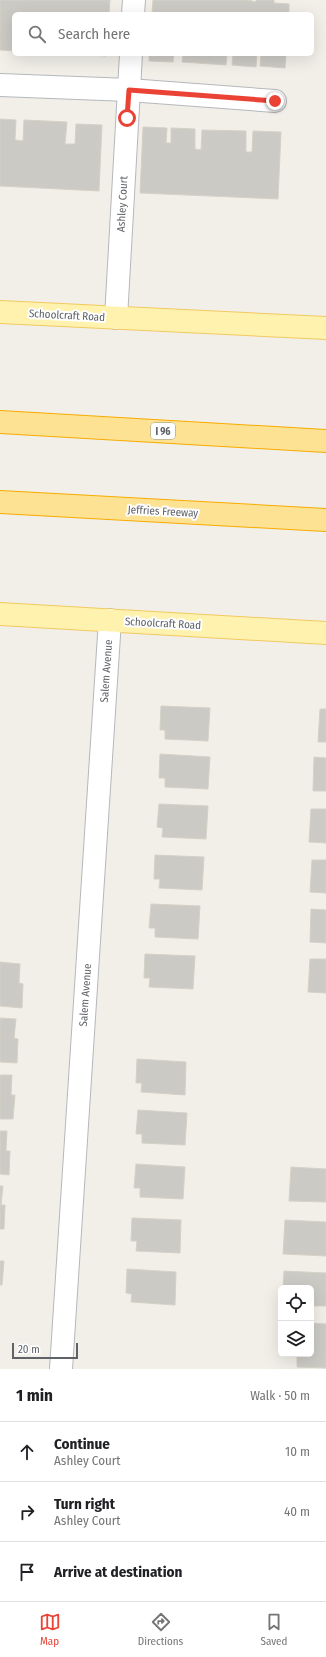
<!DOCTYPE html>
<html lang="en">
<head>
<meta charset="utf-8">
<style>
	body { margin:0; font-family:"Fira Sans Condensed",sans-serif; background:#f2f2f2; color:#202124 }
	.controls { position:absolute; right:12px; bottom:12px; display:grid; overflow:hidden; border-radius:6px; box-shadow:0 4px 16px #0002 }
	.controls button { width:36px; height:36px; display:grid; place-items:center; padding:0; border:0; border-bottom:1px solid #e0e0e0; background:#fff; color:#202124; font:20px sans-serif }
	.scale { position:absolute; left:12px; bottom:10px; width:66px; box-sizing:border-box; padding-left:4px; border:2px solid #5f6368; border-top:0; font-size:11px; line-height:14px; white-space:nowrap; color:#5f6368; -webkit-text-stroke:3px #fff; paint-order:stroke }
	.stop { position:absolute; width:12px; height:12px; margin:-9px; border:3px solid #ea4335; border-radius:50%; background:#fff }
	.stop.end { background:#ea4335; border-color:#fff; box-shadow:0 1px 4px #0008 }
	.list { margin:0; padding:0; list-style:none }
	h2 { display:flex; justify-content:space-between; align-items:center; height:52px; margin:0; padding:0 16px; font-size:17px }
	h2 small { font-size:13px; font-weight:400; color:#757577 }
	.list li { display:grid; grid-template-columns:26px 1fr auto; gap:12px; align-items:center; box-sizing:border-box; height:60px; padding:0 16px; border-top:1px solid #e0e0e0 }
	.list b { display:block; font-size:15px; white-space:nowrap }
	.list p { margin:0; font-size:13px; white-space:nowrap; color:#757577 }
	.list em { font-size:13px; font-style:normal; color:#757577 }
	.icon { flex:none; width:22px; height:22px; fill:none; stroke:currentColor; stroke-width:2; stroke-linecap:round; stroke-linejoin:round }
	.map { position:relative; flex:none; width:326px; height:1369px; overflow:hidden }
	.search { position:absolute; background:#fff; box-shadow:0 4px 16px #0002; left:12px; right:12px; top:12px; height:44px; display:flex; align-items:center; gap:10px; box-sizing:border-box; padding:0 14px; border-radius:6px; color:#757577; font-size:15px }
	.sheet { height:232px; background:#fff }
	nav { display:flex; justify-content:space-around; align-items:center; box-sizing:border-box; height:56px; border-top:1px solid #e0e0e0; background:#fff; font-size:11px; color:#757577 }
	nav a { display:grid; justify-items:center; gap:2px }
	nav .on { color:#ea4335 }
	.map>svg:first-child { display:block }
	.building { fill:#cccac5; stroke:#d6d1c6 }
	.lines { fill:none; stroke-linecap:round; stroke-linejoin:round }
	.minor-casing { stroke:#b5b8bc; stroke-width:24 }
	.major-casing { stroke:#f2c960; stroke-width:24 }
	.highway-casing { stroke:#f9ab00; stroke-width:24 }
	.minor { stroke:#fff; stroke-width:22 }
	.major { stroke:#fff2af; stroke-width:22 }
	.highway { stroke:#fde293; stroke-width:22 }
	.route { stroke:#ea4335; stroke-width:5 }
	.labels { text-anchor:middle; stroke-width:4; stroke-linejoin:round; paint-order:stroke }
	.shield { fill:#fff; stroke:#8f9295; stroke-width:1 }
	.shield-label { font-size:10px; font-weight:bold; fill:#5f6368 }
	.street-label { font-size:11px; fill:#5f6368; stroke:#fff }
</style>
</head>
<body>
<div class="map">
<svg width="326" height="1369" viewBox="0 0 326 1369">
	<rect width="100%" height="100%" fill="#f1efe8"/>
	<g class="building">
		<path d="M0 0H110L109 14H14V51L0 50Z"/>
		<path d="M153 0H248L256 2V0H274V3L289 4V14H152Z"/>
		<path d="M83 54H106V56Z"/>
		<path d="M149 54H174L173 62 149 61Z"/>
		<path d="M183 54H227L226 65 182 62Z"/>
		<path d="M233 54H257L256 67 232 65Z"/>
		<path d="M261 54H286L285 68 260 66Z"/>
		<path d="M0 119 16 120 15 140 23 141 24 120 67 122 65 144H75L76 124 102 125 99 191 0 186Z"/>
		<path d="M143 127 167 128 166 143H171V128L195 129V149L201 150 202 130 246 131V152H252L253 131 281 132 278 199 140 193Z"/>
		<path d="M161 706 210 708 208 741 165 739V730H160Z"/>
		<path d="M320 709H326V742H318Z"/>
		<path d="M160 754 210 757 208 789 165 787V778H159Z"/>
		<path d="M314 757 326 758V791H313Z"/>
		<path d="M159 804 208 806 206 839 162 837 163 828 157 827Z"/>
		<path d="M311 809H326V843L309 842Z"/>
		<path d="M155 855 204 857 202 890 159 888 160 879H154Z"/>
		<path d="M312 860H326V893L310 892Z"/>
		<path d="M151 904 200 906 198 939 155 937V928H149Z"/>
		<path d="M311 909 326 910V943L310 942Z"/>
		<path d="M145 954 195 956 193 989 149 987 150 978H144Z"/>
		<path d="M310 959H326V993L308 992Z"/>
		<path d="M0 962 20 964 19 983 23 984 22 1008 0 1006Z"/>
		<path d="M0 1018 16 1019 14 1038 18 1039 17 1063 0 1062Z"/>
		<path d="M137 1059 186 1062 185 1095 141 1092 142 1083H136Z"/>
		<path d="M0 1075H12L11 1095H15L13 1119H0Z"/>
		<path d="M138 1110 187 1113 185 1145 142 1143V1134H136Z"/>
		<path d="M0 1131H7L6 1151H10L9 1175 0 1174Z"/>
		<path d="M136 1164 185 1167 183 1199 140 1197V1188H134Z"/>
		<path d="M291 1167 326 1169V1202L289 1201Z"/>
		<path d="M0 1186H3L1 1205H5L4 1229H0Z"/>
		<path d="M132 1218 181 1220 180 1253 136 1251 137 1241H131Z"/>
		<path d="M285 1220 326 1222V1256L283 1254Z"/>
		<path d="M0 1261H4L2 1285H0Z"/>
		<path d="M127 1269 176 1272 175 1305 131 1302 132 1294 126 1293Z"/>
		<path d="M284 1271 326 1273V1306H311V1288H283Z"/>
		<path d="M311 1323 326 1324V1368L297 1367V1354H311Z"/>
	</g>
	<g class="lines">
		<g class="minor-casing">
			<g id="minor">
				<path d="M133 14 134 0"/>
				<path d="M0 85 129 90 275 101"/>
				<path d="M116 318 131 54"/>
				<path d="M61 1369 110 620"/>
			</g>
		</g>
		<g class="major-casing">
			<g id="major">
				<path d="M0 312 326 328"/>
				<path d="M0 614 326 633"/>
			</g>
		</g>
		<g class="highway-casing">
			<g id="highway">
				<path d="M0 422 326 441"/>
				<path d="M0 502 326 520"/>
			</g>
		</g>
		<use href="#minor" class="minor"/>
		<use href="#major" class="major"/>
		<use href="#highway" class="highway"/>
	</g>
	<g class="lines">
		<path class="route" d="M127 118 129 90 275 101"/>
	</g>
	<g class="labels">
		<rect class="shield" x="151" y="423" width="24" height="16" rx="3"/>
		<g class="shield-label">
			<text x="163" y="435">I 96</text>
		</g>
		<g class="street-label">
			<text transform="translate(122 204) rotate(-87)" y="4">Ashley Court</text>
			<text transform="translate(67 315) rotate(3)" y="4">Schoolcraft Road</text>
			<text transform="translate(163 511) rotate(3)" y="4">Jeffries Freeway</text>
			<text transform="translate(163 623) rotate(3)" y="4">Schoolcraft Road</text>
			<text transform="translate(106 671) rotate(-86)" y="4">Salem Avenue</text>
			<text transform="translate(85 995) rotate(-86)" y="4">Salem Avenue</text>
		</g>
	</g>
</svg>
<div class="controls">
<button><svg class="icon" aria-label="locate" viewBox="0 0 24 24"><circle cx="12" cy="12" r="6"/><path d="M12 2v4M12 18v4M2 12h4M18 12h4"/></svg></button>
<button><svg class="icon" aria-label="layers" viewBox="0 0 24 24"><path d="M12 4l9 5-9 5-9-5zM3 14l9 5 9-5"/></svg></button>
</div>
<div class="scale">20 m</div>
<div class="stop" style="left:127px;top:118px"></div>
<div class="stop end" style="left:275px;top:101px"></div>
<div class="search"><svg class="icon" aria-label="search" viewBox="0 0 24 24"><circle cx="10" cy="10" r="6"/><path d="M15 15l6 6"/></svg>Search here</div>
</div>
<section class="sheet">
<h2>1 min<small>Walk · 50 m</small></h2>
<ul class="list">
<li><svg class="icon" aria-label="ahead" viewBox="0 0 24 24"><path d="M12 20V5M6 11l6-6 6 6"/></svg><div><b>Continue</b><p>Ashley Court</p></div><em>10 m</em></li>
<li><svg class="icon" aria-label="right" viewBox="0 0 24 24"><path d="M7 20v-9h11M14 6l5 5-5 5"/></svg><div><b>Turn right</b><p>Ashley Court</p></div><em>40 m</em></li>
<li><svg class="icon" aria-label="arrive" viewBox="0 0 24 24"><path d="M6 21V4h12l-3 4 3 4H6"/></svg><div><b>Arrive at destination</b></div></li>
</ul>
</section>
<nav>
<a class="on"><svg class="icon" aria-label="map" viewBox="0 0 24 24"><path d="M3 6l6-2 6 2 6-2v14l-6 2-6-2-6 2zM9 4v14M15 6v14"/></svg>Map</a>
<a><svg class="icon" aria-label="directions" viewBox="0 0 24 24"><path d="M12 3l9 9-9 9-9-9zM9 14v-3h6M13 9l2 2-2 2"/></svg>Directions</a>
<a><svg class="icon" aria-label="saved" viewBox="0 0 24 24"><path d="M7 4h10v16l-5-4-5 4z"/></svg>Saved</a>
</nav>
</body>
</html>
